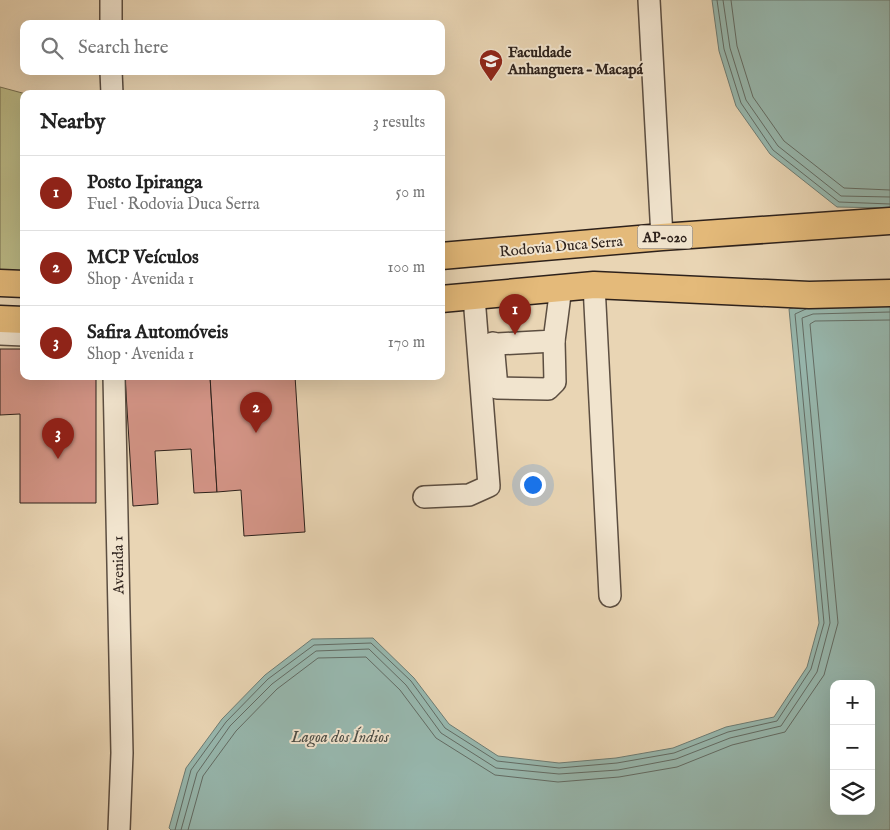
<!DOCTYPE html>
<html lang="en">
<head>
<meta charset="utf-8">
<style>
	body { margin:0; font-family:"IM FELL English",serif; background:#f6f6f6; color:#222 }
	.controls { position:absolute; right:15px; bottom:15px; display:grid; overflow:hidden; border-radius:10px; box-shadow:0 5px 20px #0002 }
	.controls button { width:45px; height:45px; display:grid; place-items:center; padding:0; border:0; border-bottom:1px solid #e0e0e0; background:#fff; color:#222; font:25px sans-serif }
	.you { position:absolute; left:532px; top:484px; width:18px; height:18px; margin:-12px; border:4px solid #fff; border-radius:50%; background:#1a73e8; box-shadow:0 0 0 8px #1a73e833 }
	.badge { display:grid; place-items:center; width:32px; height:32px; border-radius:50%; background:#8f2418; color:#fff; font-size:16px; font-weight:700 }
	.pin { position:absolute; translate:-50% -41px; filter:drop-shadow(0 1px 2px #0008) }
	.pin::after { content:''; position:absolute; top:26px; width:18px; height:15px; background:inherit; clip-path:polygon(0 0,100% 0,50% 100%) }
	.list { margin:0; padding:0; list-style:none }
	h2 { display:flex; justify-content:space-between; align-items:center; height:65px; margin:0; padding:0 20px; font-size:21px }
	h2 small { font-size:16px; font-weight:400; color:#767676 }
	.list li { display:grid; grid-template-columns:32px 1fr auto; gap:15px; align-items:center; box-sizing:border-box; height:75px; padding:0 20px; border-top:1px solid #e0e0e0 }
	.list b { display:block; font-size:19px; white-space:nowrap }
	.list p { margin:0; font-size:16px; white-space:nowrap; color:#767676 }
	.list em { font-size:16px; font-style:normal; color:#767676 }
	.icon { flex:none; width:28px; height:28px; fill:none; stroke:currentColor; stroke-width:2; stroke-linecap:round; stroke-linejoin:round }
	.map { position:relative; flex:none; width:890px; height:830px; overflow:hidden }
	.search { position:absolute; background:#fff; box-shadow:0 5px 20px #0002; left:20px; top:20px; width:425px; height:55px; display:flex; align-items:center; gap:12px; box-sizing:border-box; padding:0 18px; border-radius:10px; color:#767676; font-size:19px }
	.panel { position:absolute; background:#fff; box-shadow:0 5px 20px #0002; left:20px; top:90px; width:425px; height:290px; border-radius:10px }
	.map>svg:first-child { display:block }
	.green { fill:#bcbc89; stroke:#746e52 }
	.water { fill:#97b8af; stroke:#6d7c74; fill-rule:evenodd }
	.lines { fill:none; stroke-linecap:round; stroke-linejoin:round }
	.shore { stroke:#626c65; stroke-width:1 }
	.building { fill:#d39486; stroke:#2d211b }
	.minor-casing { stroke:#5c4e41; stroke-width:24 }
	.major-casing { stroke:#2d211b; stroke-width:29 }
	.minor { stroke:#f1e4ce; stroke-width:21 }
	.major { stroke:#e4ba7a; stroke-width:26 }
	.labels { text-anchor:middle; stroke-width:4; stroke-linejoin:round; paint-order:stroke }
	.shield { fill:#f1e4ce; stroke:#685c51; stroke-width:1 }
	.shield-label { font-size:14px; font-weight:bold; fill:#2d211b }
	.poi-label { font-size:15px; font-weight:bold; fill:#2d211b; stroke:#f1e4ce; text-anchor:start }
	.street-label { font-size:15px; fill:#2d211b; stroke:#f1e4ce }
	.water-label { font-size:16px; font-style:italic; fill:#4d4e47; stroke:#f1e4ce }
</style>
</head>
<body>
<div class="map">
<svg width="890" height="830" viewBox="0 0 890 830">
	<rect width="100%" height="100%" fill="#e9d5b4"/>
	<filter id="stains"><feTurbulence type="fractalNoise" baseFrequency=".004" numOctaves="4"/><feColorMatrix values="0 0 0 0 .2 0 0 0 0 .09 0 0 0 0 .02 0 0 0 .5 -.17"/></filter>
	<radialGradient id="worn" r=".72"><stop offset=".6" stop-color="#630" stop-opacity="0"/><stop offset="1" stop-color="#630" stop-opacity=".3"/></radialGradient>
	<path class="green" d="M0 87 26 94H24V272L0 271Z"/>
	<g class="water">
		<path d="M712 0H890V208L837 207 770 154 736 106 719 51Z"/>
		<path d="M890 301V830H171L169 828 186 768 222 719 265 675 312 639 373 638 414 678 449 724 498 756 559 763 616 758 673 748 726 727 774 717 807 667 819 623 789 309 812 302ZM834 684H871V811H834Z"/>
	</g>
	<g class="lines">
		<g class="shore">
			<path d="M717 0 724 49 741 103 773 150 839 202 890 204"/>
			<path d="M723 0 730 48 746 100 778 146 841 196 890 197"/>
			<path d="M731 0 737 46 753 97 784 141 844 188 890 190"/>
			<path d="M175 830 191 770 226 722 268 679 314 645 371 643 411 681 445 728 497 761 559 768 617 763 674 753 728 732 777 721 811 669 824 623 795 314 806 309"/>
			<path d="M181 830 197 773 230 726 272 684 316 651 369 649 406 685 441 733 496 768 559 774 618 770 676 759 730 738 781 726 817 672 830 623 802 318 813 314 890 312"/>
			<path d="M188 830 203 776 236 731 277 689 318 658 366 657 400 690 436 738 495 775 558 782 619 777 677 767 732 745 785 732 824 675 838 623 810 324 815 321 890 320"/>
		</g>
	</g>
	<g class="building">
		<path d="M0 349H24V376H96V503H20V414L0 415Z"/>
		<path d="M125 376H210L217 492 194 493 191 449 155 451 158 504 133 506Z"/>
		<path d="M210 376H295L305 532 244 536 241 490 217 492Z"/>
	</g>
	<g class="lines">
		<g class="minor-casing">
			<g id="minor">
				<path d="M111 0V24"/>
				<path d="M649 0 662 237"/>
				<path d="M111 71 112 94"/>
				<path d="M594 285 610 596"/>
				<path d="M0 334 24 335"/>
				<path d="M493 343 497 388 548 389 555 382 554 341"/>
				<path d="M479 345 554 341 561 287"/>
				<path d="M114 376 122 753 119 830"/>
				<path d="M424 497 469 495 489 486 474 297"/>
			</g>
		</g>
		<g class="major-casing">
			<g id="major">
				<path d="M441 256 662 237 890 221"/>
				<path d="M0 283 24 284"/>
				<path d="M441 299 594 285 809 295 890 293"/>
				<path d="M0 319 24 320"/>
			</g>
		</g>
		<use href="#minor" class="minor"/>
		<use href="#major" class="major"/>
	</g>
	<defs>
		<g id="university-pin" transform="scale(1.25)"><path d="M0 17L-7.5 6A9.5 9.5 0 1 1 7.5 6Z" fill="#8f2418" stroke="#f1e4ce"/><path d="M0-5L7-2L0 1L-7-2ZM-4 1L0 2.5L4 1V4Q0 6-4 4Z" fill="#fff"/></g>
	</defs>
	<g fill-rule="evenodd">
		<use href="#university-pin" x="491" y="61"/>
	</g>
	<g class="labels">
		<rect class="shield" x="637.5" y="225.5" width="55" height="23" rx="4"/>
		<g class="shield-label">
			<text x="665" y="242">AP-020</text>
		</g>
		<g class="poi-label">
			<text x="508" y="57">Faculdade<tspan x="508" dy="17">Anhanguera – Macapá</tspan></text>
		</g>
		<g class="street-label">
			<text transform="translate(561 246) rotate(-5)" y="5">Rodovia Duca Serra</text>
			<text transform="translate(118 565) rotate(-91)" y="5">Avenida 1</text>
		</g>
		<g class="water-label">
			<text x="340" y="742">Lagoa dos Índios</text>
		</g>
	</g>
	<rect width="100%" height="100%" filter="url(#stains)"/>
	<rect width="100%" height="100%" fill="url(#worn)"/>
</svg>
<div class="controls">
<button>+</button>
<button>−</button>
<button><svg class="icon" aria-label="layers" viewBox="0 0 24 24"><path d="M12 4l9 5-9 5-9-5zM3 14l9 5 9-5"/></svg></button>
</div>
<div class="you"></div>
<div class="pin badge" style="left:515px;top:335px">1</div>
<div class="pin badge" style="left:256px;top:433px">2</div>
<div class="pin badge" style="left:58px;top:459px">3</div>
<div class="search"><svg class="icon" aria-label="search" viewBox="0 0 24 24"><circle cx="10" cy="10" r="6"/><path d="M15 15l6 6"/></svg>Search here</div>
<section class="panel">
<h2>Nearby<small>3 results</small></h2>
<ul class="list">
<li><span class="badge">1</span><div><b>Posto Ipiranga</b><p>Fuel · Rodovia Duca Serra</p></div><em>50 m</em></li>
<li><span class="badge">2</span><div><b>MCP Veículos</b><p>Shop · Avenida 1</p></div><em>100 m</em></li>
<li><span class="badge">3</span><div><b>Safira Automóveis</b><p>Shop · Avenida 1</p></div><em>170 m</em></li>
</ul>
</section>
</div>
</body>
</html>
